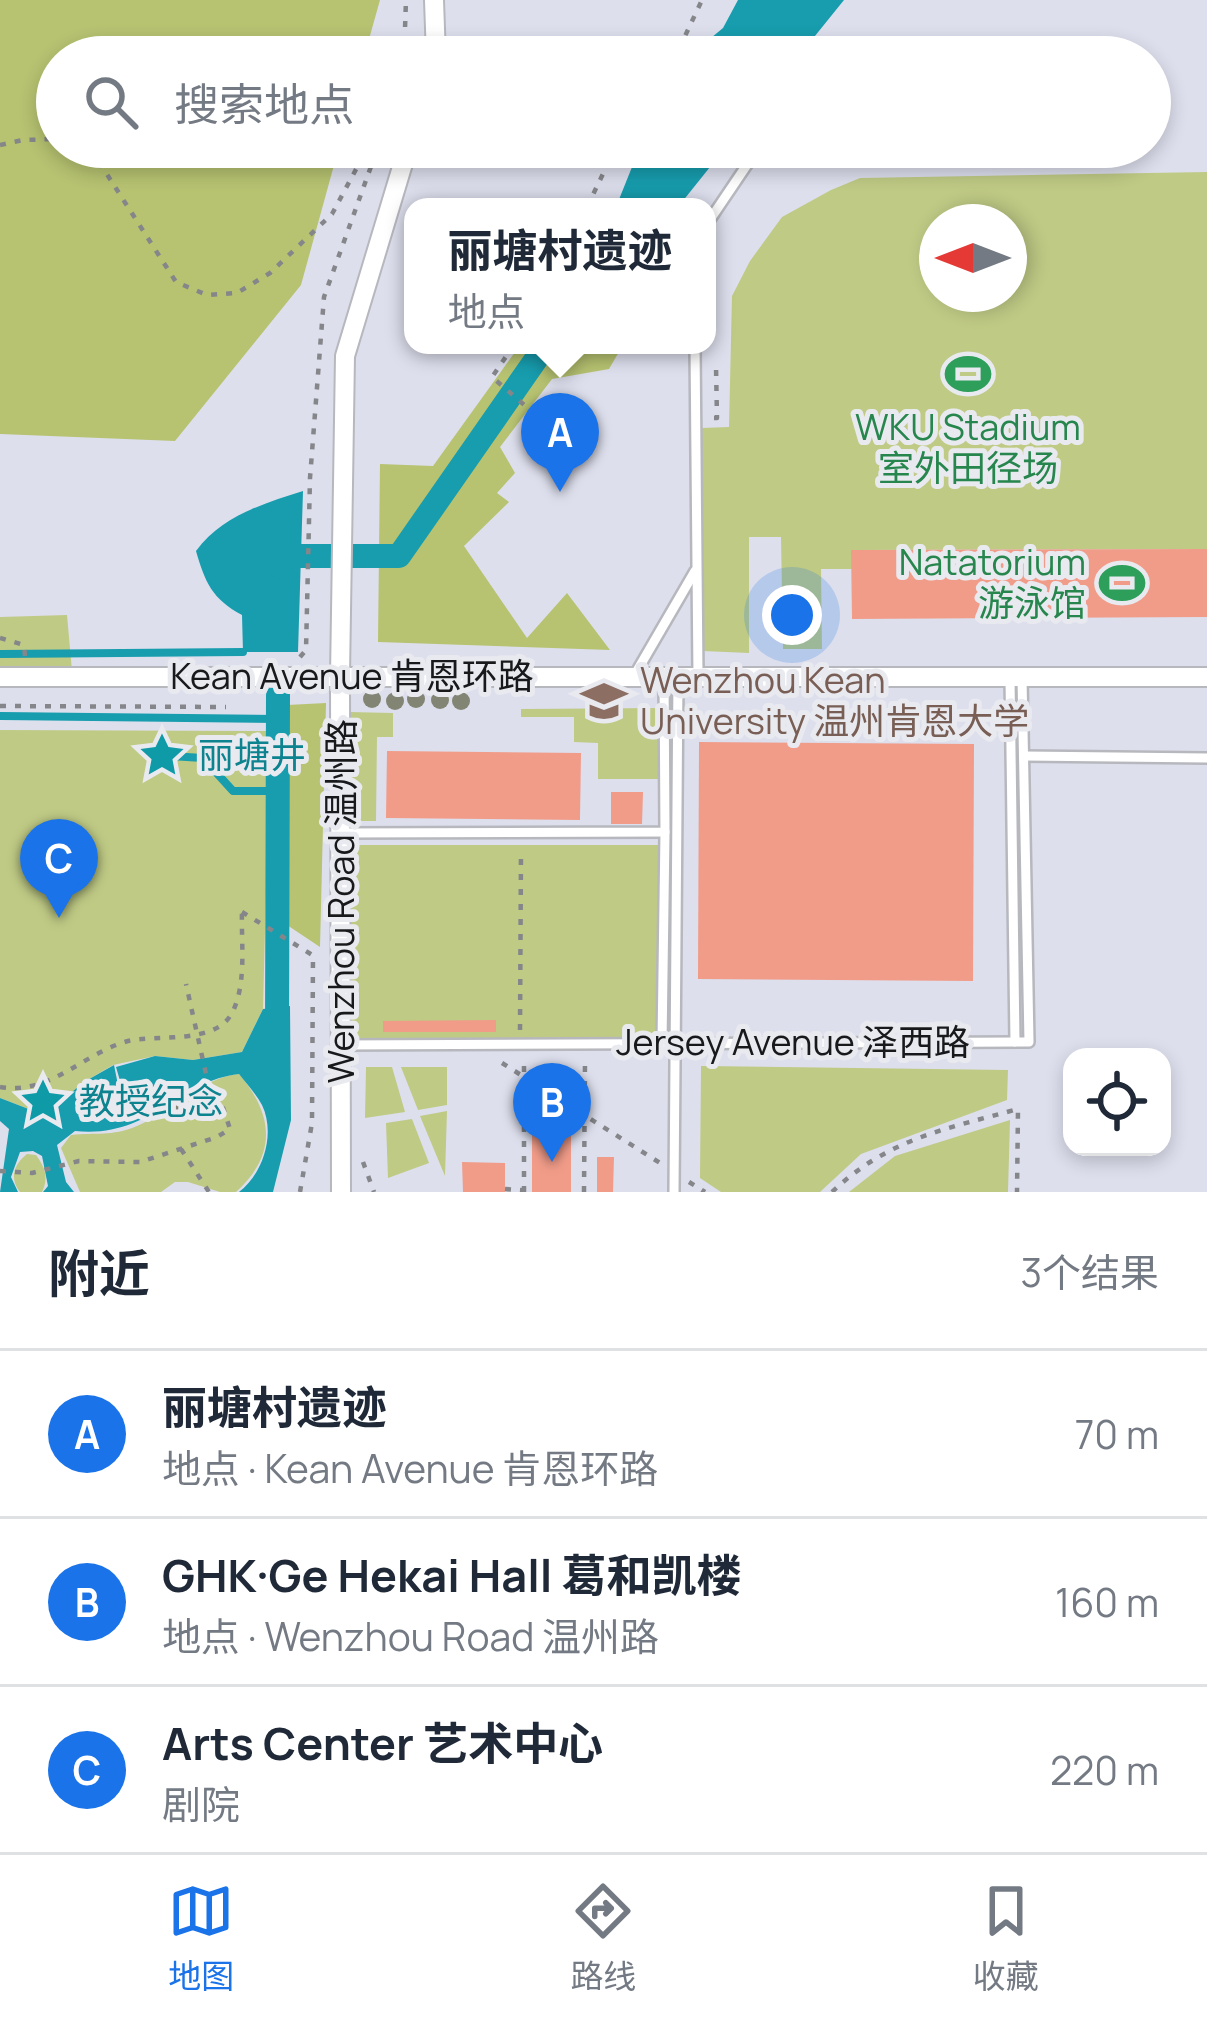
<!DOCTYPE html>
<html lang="zh">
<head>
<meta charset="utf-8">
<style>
	body { margin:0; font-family:Manrope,"Noto Sans SC",sans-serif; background:#f2f2f3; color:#1f2937 }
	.controls { position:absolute; right:36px; bottom:36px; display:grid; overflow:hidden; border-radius:24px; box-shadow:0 6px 18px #0003 }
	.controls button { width:108px; height:108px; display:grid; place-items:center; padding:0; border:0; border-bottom:3px solid #e0e1e3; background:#fff; color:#1f2937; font:60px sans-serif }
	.compass { position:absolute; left:919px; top:204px; width:108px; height:108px; border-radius:50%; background:#fff; box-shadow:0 6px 18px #0003; rotate:270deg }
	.you { position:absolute; left:792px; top:615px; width:42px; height:42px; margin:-30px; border:9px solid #fff; border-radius:50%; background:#1a73e8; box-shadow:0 0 0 18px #1a73e833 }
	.badge { display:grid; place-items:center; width:78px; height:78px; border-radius:50%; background:#1a73e8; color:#fff; font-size:39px; font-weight:700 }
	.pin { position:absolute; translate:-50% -99px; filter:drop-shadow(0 3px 6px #0008) }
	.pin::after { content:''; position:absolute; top:63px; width:42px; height:36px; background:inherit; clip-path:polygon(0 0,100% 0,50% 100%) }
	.popup { position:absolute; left:404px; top:198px; width:312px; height:156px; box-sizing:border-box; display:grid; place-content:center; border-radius:24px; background:#fff; filter:drop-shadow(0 3px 9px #0005); font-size:39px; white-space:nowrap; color:#747a83 }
	.popup b { font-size:45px; color:#1f2937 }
	.popup::after { content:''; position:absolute; left:50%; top:100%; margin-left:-24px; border:24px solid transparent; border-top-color:#fff }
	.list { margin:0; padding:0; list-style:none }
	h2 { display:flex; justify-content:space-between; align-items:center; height:156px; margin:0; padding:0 48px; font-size:51px }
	h2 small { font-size:39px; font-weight:400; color:#747a83 }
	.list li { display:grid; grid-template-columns:78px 1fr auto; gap:36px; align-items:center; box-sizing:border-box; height:168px; padding:0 48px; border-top:3px solid #e0e1e3 }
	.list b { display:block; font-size:45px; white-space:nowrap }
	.list p { margin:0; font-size:39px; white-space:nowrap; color:#747a83 }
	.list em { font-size:39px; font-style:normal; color:#747a83 }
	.icon { flex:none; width:66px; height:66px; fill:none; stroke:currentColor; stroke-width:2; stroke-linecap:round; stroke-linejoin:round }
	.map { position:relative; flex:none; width:1207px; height:1192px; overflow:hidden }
	.search { position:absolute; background:#fff; box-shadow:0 6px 18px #0003; left:36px; right:36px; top:36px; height:132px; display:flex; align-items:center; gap:30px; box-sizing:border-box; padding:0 42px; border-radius:66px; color:#747a83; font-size:45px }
	.sheet { height:660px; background:#fff }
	nav { display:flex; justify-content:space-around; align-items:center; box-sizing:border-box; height:168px; border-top:3px solid #e0e1e3; background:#fff; font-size:33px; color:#747a83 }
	nav a { display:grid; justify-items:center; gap:6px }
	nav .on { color:#1a73e8 }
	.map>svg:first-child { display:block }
	.built { fill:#dddfed; fill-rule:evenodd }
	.green { fill:#bfca85; fill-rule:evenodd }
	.forest { fill:#b7c371 }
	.water { fill:#179dae }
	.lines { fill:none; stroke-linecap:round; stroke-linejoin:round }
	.stream { stroke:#179dae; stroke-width:8 }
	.canal { stroke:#179dae; stroke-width:24 }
	.building { fill:#f19c89 }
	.lane-casing { stroke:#b7b8be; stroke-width:14 }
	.street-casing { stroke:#b7b8be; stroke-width:22 }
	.path { stroke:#85868a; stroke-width:4.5; stroke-dasharray:6 9; stroke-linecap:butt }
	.lane { stroke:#fff; stroke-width:9 }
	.street { stroke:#fff; stroke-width:18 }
	.path-bridge { stroke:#85868a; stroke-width:4.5; stroke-dasharray:6 9; stroke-linecap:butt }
	.tree { fill:#828574 }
	.labels { text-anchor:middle; stroke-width:10; stroke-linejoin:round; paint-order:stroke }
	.leisure-label { font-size:36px; fill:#27864d; stroke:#e9eaf0 }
	.street-label { font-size:36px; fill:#18191b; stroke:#e9eaf0 }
	.education-label { font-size:36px; fill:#785e54; stroke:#e9eaf0; text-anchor:start }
	.culture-label { font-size:36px; fill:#0d838f; stroke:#e9eaf0; text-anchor:start }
</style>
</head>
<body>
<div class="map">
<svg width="1207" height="1192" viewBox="0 0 1207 1192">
	<rect width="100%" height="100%" fill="#e9eaf0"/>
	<path class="built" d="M0 0H1207V1192H0ZM57 57H1150V147H57ZM413 207H707V345H413ZM937 222H1009V294H937ZM1072 1057H1162V1147H1072Z"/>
	<g class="green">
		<path d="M1207 172V549L852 550V569H821L822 649H783L781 537H749V653L703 651 701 428 729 427 732 296 750 261 782 217 831 190 860 178ZM937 222H1009V294H937Z"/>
		<path d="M67 615 72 671 0 670V617Z"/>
		<path d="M662 708V779H598V743L574 742V717H521V709Z"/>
		<path d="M349 712 393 713V737H377L376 821H348Z"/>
		<path d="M0 730 270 731 263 1009 242 1052 193 1060 155 1056 113 1065 84 1082 44 1115 0 1098Z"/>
		<rect x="350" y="845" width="312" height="198"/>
		<path d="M701 1066 1008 1070 1007 1100 861 1154 820 1192H721L700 1178Z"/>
		<path d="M366 1067H392L405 1112 365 1118Z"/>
		<path d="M401 1067H447V1105L418 1110Z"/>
		<path d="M239 1074C273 1114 278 1154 236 1192H220L188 1182H175L161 1192H80L61 1148 71 1135C97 1132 110 1137 137 1126 173 1111 200 1078 239 1074Z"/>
		<path d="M121 1084 147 1087 144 1099 111 1118H91C88 1097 105 1092 121 1084Z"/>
		<path d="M447 1111 445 1175V1176L420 1116Z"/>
		<path d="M412 1119 429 1163 388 1178 386 1123Z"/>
		<path d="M1010 1120 1008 1192H849L895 1156Z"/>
		<path d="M27 1154 36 1155C45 1167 49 1178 42 1192H20C9 1178 14 1164 27 1154Z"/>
	</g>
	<g class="forest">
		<path d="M0 0H380L364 57H57V147H339L301 285 175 441 0 434Z"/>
		<path d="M520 345H623L609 369 552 379 500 447 515 473 497 493 509 502 464 546 527 638 567 593 610 650 378 642 380 464 433 466Z"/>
		<path d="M326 703 320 947 287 925V705Z"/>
	</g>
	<g class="water">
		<path d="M738 0H844L798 57H688L723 28Z"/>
		<path d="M640 147H726L678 207H616Z"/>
		<path d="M303 491 298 652H243L242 615C212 599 205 582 196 551 222 516 262 504 303 491Z"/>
		<path d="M290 1006 291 1120 273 1192H239C263 1174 276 1134 262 1105 256 1094 246 1083 239 1074 177 1081 150 1139 75 1131L57 1145 66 1182 74 1192H43L48 1186 42 1156 33 1151 20 1152 11 1177 18 1192H0L9 1129 0 1121V1098L44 1115 84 1082 114 1065 118 1085 89 1105 91 1118H111L144 1099 147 1088 121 1084 116 1067 155 1056 193 1060 242 1052 263 1009Z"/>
	</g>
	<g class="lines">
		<g class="stream">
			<path d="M0 654 243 652"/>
			<path d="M0 716 278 719"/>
			<path d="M170 756 203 758 233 791H276"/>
		</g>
		<g class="canal">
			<path d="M280 567V556H399L546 345"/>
			<path d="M277 1035 278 696"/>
		</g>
	</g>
	<g class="building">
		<path d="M1207 549V617L852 619 851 550Z"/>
		<path d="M699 742 974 744 973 981 698 979Z"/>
		<path d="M387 751 581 753 580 820 386 818Z"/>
		<path d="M611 792H643L642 824H611Z"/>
		<path d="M496 1020V1032H383V1021Z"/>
		<rect x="532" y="1134" width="39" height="58"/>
		<path d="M597 1157H614L613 1192H597Z"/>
		<path d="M462 1162 505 1163V1192H463Z"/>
	</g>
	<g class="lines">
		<g class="lane-casing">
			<g id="lane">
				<path d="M707 224 759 147"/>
				<path d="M695 345 698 676"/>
				<path d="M634 676 695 571"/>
				<path d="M1010 678 1015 1042"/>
				<path d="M1024 756 1207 758"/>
				<path d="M341 833 665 832 664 676"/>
				<path d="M662 1043 665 832"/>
				<path d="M341 1045 1029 1042 1022 678"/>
				<path d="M674 1192 678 676"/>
			</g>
		</g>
		<g class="street-casing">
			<g id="street">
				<path d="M434 0 436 57"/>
				<path d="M0 677H1207"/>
				<path d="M341 1192 340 676 345 356 408 147"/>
			</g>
		</g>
		<g class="path">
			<path d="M404 57 406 0"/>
			<path d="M665 57 685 36 702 0"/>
			<path d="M0 145 23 140 57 139"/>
			<path d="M73 147 101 165 176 282 207 295 237 293 270 273 332 214 368 147"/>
			<path d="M587 207 616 147"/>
			<path d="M514 345 492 377 537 416"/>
			<path d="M714 418H717L716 366"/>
			<path d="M0 638 24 645 25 656"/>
			<path d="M300 657 306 650 310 478 324 297 378 147"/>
			<path d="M0 706 226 707"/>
			<path d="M242 912 314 956"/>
			<path d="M520 1030 521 850"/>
			<path d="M502 1063 660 1163"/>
			<path d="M0 1087C52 1095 81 1054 128 1041 158 1034 215 1045 232 1013 247 984 241 943 242 912"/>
			<path d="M181 1149 209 1192"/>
			<path d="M363 1162 374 1192"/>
			<path d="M0 1171 32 1173 79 1161 140 1162 217 1137 230 1129 218 1092 208 1083 186 984"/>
			<path d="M689 1182 705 1192"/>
			<path d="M300 1192 312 1123 313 955"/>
			<path d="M524 1192V1060"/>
			<path d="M584 1192 585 1060"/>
			<path d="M832 1192C889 1138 946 1129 1018 1109L1017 1192"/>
		</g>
		<use href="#lane" class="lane"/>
		<use href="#street" class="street"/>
		<path class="path-bridge" d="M505 1189 532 1191"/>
	</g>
	<g class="tree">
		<circle cx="372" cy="699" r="9"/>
		<circle cx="416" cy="699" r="9"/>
		<circle cx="440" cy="700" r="9"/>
		<circle cx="395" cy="701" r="9"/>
		<circle cx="461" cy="701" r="9"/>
		<circle cx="175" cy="1108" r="9"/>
	</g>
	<defs>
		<g id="stadium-bare" transform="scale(3.6)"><path d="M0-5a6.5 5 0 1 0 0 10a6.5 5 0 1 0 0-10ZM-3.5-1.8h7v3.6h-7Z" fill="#2e9e5b" stroke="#e9eaf0" stroke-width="2.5" paint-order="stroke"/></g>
		<g id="university-bare" transform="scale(3.6)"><path d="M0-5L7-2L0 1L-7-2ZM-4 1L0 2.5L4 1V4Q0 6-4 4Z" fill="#8d6e63" stroke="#e9eaf0" stroke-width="2.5" paint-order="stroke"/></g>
		<g id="sight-bare" transform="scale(3.6)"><path d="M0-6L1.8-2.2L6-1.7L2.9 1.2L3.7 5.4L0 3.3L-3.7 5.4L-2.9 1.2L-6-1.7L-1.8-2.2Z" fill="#0f9aa8" stroke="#e9eaf0" stroke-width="2.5" paint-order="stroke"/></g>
	</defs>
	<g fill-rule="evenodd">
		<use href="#stadium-bare" x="968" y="374"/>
		<use href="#stadium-bare" x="1122" y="583"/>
		<use href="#university-bare" x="604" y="701"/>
		<use href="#sight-bare" x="162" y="755"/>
		<use href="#sight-bare" x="43" y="1101"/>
	</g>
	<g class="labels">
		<g class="leisure-label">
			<text x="968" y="440">WKU Stadium<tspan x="968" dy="41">室外田径场</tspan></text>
			<text x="1086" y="575" text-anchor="end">Natatorium<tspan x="1086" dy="41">游泳馆</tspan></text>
		</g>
		<g class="street-label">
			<text x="352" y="689">Kean Avenue 肯恩环路</text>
			<text transform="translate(341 901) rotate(-90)" y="13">Wenzhou Road 温州路</text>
			<text x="793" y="1055">Jersey Avenue 泽西路</text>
		</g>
		<g class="education-label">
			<text x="640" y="693">Wenzhou Kean<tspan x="640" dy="41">University 温州肯恩大学</tspan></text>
		</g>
		<g class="culture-label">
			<text x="198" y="768">丽塘井</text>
			<text x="79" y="1114">教授纪念</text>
		</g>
	</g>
</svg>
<div class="controls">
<button><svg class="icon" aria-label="locate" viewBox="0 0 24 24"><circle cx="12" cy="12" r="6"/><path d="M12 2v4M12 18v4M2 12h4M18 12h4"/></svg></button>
</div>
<svg class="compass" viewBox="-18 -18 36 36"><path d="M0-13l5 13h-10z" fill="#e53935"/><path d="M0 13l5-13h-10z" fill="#747a83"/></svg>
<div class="you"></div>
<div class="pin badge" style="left:560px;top:492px">A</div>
<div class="popup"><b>丽塘村遗迹</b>地点</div>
<div class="pin badge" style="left:552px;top:1162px">B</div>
<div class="pin badge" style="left:59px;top:918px">C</div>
<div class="search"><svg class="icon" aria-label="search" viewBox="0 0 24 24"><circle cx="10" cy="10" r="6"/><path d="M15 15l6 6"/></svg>搜索地点</div>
</div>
<section class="sheet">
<h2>附近<small>3个结果</small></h2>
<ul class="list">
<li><span class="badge">A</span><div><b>丽塘村遗迹</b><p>地点 · Kean Avenue 肯恩环路</p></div><em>70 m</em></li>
<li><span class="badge">B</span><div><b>GHK·Ge Hekai Hall 葛和凯楼</b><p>地点 · Wenzhou Road 温州路</p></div><em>160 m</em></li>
<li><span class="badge">C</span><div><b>Arts Center 艺术中心</b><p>剧院</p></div><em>220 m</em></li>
</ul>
</section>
<nav>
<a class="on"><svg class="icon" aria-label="map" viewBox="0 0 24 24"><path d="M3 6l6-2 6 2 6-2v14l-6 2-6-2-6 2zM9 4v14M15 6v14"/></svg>地图</a>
<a><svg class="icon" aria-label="directions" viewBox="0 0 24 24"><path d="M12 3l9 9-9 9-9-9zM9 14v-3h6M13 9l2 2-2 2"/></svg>路线</a>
<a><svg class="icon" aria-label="saved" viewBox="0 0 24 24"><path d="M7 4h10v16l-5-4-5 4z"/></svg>收藏</a>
</nav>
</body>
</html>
